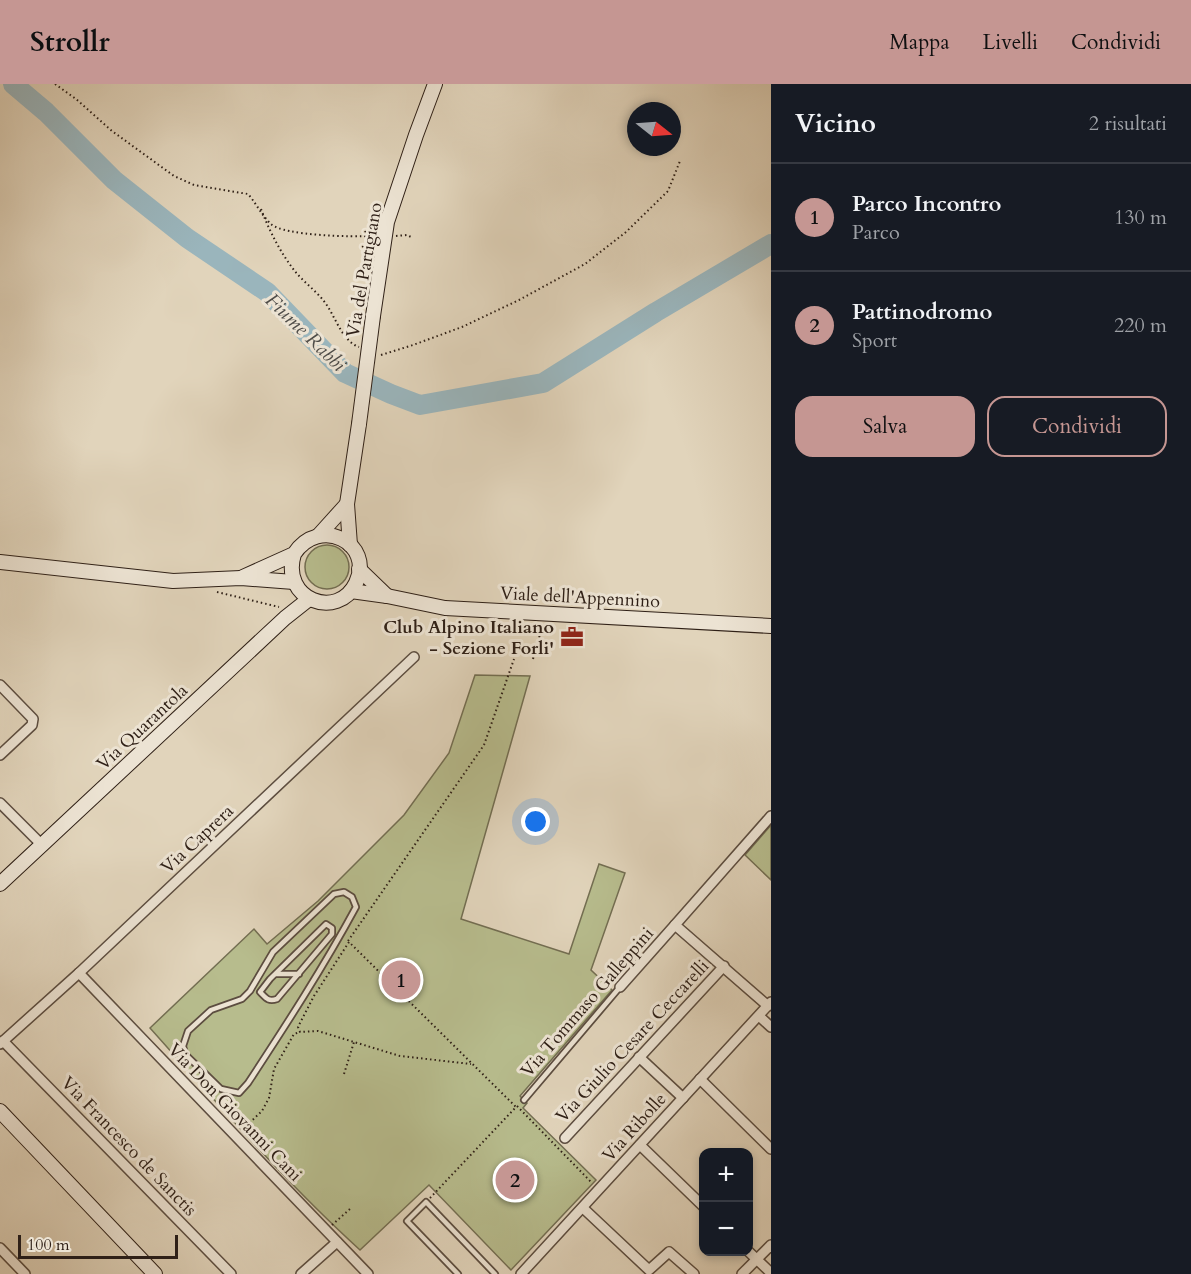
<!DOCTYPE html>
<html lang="it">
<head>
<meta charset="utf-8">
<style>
	body { margin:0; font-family:Cardo,serif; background:#20242c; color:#f1f3f6 }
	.controls { position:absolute; right:18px; bottom:18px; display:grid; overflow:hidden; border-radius:12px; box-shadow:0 3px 9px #0003 }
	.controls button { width:54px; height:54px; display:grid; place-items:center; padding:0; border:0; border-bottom:2px solid #363941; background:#171b24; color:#f1f3f6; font:30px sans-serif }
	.compass { position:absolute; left:627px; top:18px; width:54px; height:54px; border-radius:50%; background:#171b24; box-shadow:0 3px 9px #0003; rotate:107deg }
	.scale { position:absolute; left:18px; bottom:15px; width:160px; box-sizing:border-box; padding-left:6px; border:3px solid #2f2017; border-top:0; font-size:16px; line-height:21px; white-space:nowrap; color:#2f2017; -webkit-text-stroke:4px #ece3d3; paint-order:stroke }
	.you { position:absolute; left:536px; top:738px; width:21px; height:21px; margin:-15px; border:4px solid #fff; border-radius:50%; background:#1a73e8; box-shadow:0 0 0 9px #1a73e833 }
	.badge { display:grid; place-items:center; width:39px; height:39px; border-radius:50%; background:#c59692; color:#111; font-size:20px; font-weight:700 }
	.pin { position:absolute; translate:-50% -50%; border:3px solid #fff; box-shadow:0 2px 6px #0006 }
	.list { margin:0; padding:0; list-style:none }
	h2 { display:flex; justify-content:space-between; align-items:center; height:78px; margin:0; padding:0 24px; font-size:26px }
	h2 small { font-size:20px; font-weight:400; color:#9ea1a6 }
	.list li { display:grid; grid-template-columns:39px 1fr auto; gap:18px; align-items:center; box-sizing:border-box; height:108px; padding:0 24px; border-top:2px solid #363941 }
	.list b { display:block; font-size:22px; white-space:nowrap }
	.list p { margin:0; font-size:20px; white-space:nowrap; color:#9ea1a6 }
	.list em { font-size:20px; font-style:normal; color:#9ea1a6 }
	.actions { display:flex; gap:12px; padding:18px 24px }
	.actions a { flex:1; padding:14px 0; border:2px solid #c59692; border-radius:18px; text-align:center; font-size:21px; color:#c59692 }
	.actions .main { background:#c59692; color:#111 }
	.map { position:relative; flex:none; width:771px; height:1190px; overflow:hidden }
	header { display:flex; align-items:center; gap:36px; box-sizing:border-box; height:84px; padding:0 30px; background:#c59692; color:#111 }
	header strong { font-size:28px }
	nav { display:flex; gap:33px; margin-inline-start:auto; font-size:21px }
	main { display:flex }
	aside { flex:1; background:#171b24 }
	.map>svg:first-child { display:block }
	.green { fill:#b7bc8d; stroke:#736e52; stroke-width:1.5 }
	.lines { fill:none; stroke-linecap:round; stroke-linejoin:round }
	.river { stroke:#9ab5bc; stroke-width:20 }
	.lane-casing { stroke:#5c4d40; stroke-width:8 }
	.street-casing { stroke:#5c4d40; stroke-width:12 }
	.secondary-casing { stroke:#2f2017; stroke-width:16 }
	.path { stroke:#2f2017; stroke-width:2; stroke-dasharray:1.5 3; stroke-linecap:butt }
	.lane { stroke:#ece3d3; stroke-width:4.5 }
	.street { stroke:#ece3d3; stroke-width:9 }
	.secondary { stroke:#ece3d3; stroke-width:14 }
	.secondary-bridge-casing { stroke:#2f2017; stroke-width:16; stroke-linecap:butt }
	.secondary-bridge { stroke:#ece3d3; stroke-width:14 }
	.labels { text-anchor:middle; stroke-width:6; stroke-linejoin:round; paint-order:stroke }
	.street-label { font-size:18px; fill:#2f2017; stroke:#ece3d3 }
	.poi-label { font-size:18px; font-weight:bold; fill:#2f2017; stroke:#ece3d3; text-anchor:end }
	.water-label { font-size:20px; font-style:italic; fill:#4f4d49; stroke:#ece3d3 }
</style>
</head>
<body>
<header>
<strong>Strollr</strong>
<nav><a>Mappa</a><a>Livelli</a><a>Condividi</a></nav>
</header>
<main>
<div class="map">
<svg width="771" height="1190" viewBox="0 0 771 1190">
	<rect width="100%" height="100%" fill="#e1d4bb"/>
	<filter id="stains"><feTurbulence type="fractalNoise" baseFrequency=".00333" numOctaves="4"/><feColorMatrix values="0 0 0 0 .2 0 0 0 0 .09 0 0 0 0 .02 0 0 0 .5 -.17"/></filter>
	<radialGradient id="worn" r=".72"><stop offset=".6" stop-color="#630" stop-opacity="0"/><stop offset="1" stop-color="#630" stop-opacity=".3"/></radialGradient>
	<g class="green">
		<circle cx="327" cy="483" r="22"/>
		<path d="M475 591 530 592 461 835 569 870 599 780 625 789 591 886 612 906 520 1012 527 1019 523 1024 596 1096 511 1186 429 1101 360 1166C285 1098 218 1020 150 944L254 845 267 860 318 817 404 731 449 669Z"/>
		<path d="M771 741V796L745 771Z"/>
	</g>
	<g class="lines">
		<path class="river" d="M13 0 46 28 114 96 187 154 267 208 345 289 391 310 420 321 543 299 656 228 771 160"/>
		<g class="lane-casing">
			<g id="lane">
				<path d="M344 808 352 813 356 823C323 884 286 941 248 999L239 1009 221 1005 185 970 183 962 188 947 211 926 242 915 250 907 273 868 334 810Z"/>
				<path d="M326 840 332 844V850L277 915C268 918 266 914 260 908L270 895Z"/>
				<path d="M276 890H299"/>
				<path d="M524 1016 620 903"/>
				<path d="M458 1190 407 1137 426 1118 495 1190"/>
			</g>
		</g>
		<g class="street-casing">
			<g id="street">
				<path d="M0 601 33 635 32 641 0 671"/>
				<path d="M0 719 42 761"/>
				<path d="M79 889 368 1190"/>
				<path d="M620 903 675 841"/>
				<path d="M768 922 675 841 771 732"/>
				<path d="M759 932 771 943"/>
				<path d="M3 957 231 1190"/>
				<path d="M0 960 79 889 414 573"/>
				<path d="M639 973 683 1014"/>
				<path d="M700 995 771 1065"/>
				<path d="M565 1054 724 882"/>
				<path d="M640 1061 704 1123"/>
				<path d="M583 1124 649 1186 669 1168 694 1190"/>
				<path d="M0 1164 25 1190"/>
				<path d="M748 1167 771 1189"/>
				<path d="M301 1190 337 1158"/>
				<path d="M521 1190 771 918"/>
				<path d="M742 1190 771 1161"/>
			</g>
		</g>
		<g class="secondary-casing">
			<g id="secondary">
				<path d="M373 232 387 138 416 51 435 0"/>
				<path d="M319 451 347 420"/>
				<path d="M350 461 347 420 359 340"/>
				<path d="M0 478 173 497 241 494 294 498"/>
				<path d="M359 485 387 512"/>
				<path d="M243 493 294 470C319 431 375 459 356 499 338 537 280 516 294 470"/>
				<path d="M351 507 387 512 445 524 771 542"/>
				<path d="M0 800 285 534 309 515"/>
				<path d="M0 1027 155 1190"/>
			</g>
		</g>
		<g class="path">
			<path d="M55 0 76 15 112 47 174 92 194 101 248 110C256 119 262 132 271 140 284 152 353 153 373 152"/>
			<path d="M261 125C269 146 280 168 294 186 303 198 317 207 326 220 335 232 342 257 359 263"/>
			<path d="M396 152 407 151 413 154"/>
			<path d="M381 271 413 261 462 243 519 216 585 180 626 148 668 107 680 77"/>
			<path d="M217 508 279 523"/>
			<path d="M533 575 543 540"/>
			<path d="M348 857 484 661 514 575"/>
			<path d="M344 990 354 958"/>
			<path d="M517 1022 592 1099"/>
			<path d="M243 1045 262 1027 269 1014 274 985 294 950 300 948"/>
			<path d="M430 1114 516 1023 349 858 314 912 298 943 300 948 318 947 400 972 471 980"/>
			<path d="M332 1141 350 1125"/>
		</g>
		<use href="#lane" class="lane"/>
		<use href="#street" class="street"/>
		<use href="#secondary" class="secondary"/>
		<g class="secondary-bridge-casing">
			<path id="secondary-bridge" d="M359 340 373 232"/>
		</g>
		<use href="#secondary-bridge" class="secondary-bridge"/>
	</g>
	<defs>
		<g id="office-bare" transform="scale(1.8)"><path d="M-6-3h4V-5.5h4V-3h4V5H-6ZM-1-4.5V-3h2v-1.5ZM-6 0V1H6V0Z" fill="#8f2418" stroke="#ece3d3" stroke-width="2.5" paint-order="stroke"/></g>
	</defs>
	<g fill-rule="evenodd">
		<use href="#office-bare" x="572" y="553"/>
	</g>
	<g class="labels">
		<g class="street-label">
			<text transform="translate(364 186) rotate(-80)" y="6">Via del Partigiano</text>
			<text transform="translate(580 513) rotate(3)" y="6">Viale dell'Appennino</text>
			<text transform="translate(142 643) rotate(-43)" y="6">Via Quarantola</text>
			<text transform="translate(197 755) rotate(-43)" y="6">Via Caprera</text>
			<text transform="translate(587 918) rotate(-49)" y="6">Via Tommaso Galleppini</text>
			<text transform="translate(632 957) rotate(-47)" y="6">Via Giulio Cesare Ceccarelli</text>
			<text transform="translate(235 1028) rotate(46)" y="6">Via Don Giovanni Cani</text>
			<text transform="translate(634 1043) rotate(-48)" y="6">Via Ribolle</text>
			<text transform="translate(129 1062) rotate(46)" y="6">Via Francesco de Sanctis</text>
		</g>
		<g class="poi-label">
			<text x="554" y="549">Club Alpino Italiano<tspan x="554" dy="21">- Sezione Forli'</tspan></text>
		</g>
		<g class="water-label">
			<text transform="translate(306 248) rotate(44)" y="7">Fiume Rabbi</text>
		</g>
	</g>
	<rect width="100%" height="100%" filter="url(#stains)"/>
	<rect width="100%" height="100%" fill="url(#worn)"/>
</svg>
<div class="controls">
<button>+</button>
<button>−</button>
</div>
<svg class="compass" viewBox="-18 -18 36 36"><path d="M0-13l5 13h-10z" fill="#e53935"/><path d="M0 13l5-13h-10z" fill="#9ea1a6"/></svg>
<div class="scale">100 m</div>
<div class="you"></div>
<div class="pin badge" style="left:401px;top:896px">1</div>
<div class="pin badge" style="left:515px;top:1096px">2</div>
</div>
<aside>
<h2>Vicino<small>2 risultati</small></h2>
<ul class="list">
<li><span class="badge">1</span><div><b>Parco Incontro</b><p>Parco</p></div><em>130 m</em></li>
<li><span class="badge">2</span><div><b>Pattinodromo</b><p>Sport</p></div><em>220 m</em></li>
</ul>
<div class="actions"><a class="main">Salva</a><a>Condividi</a></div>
</aside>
</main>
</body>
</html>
